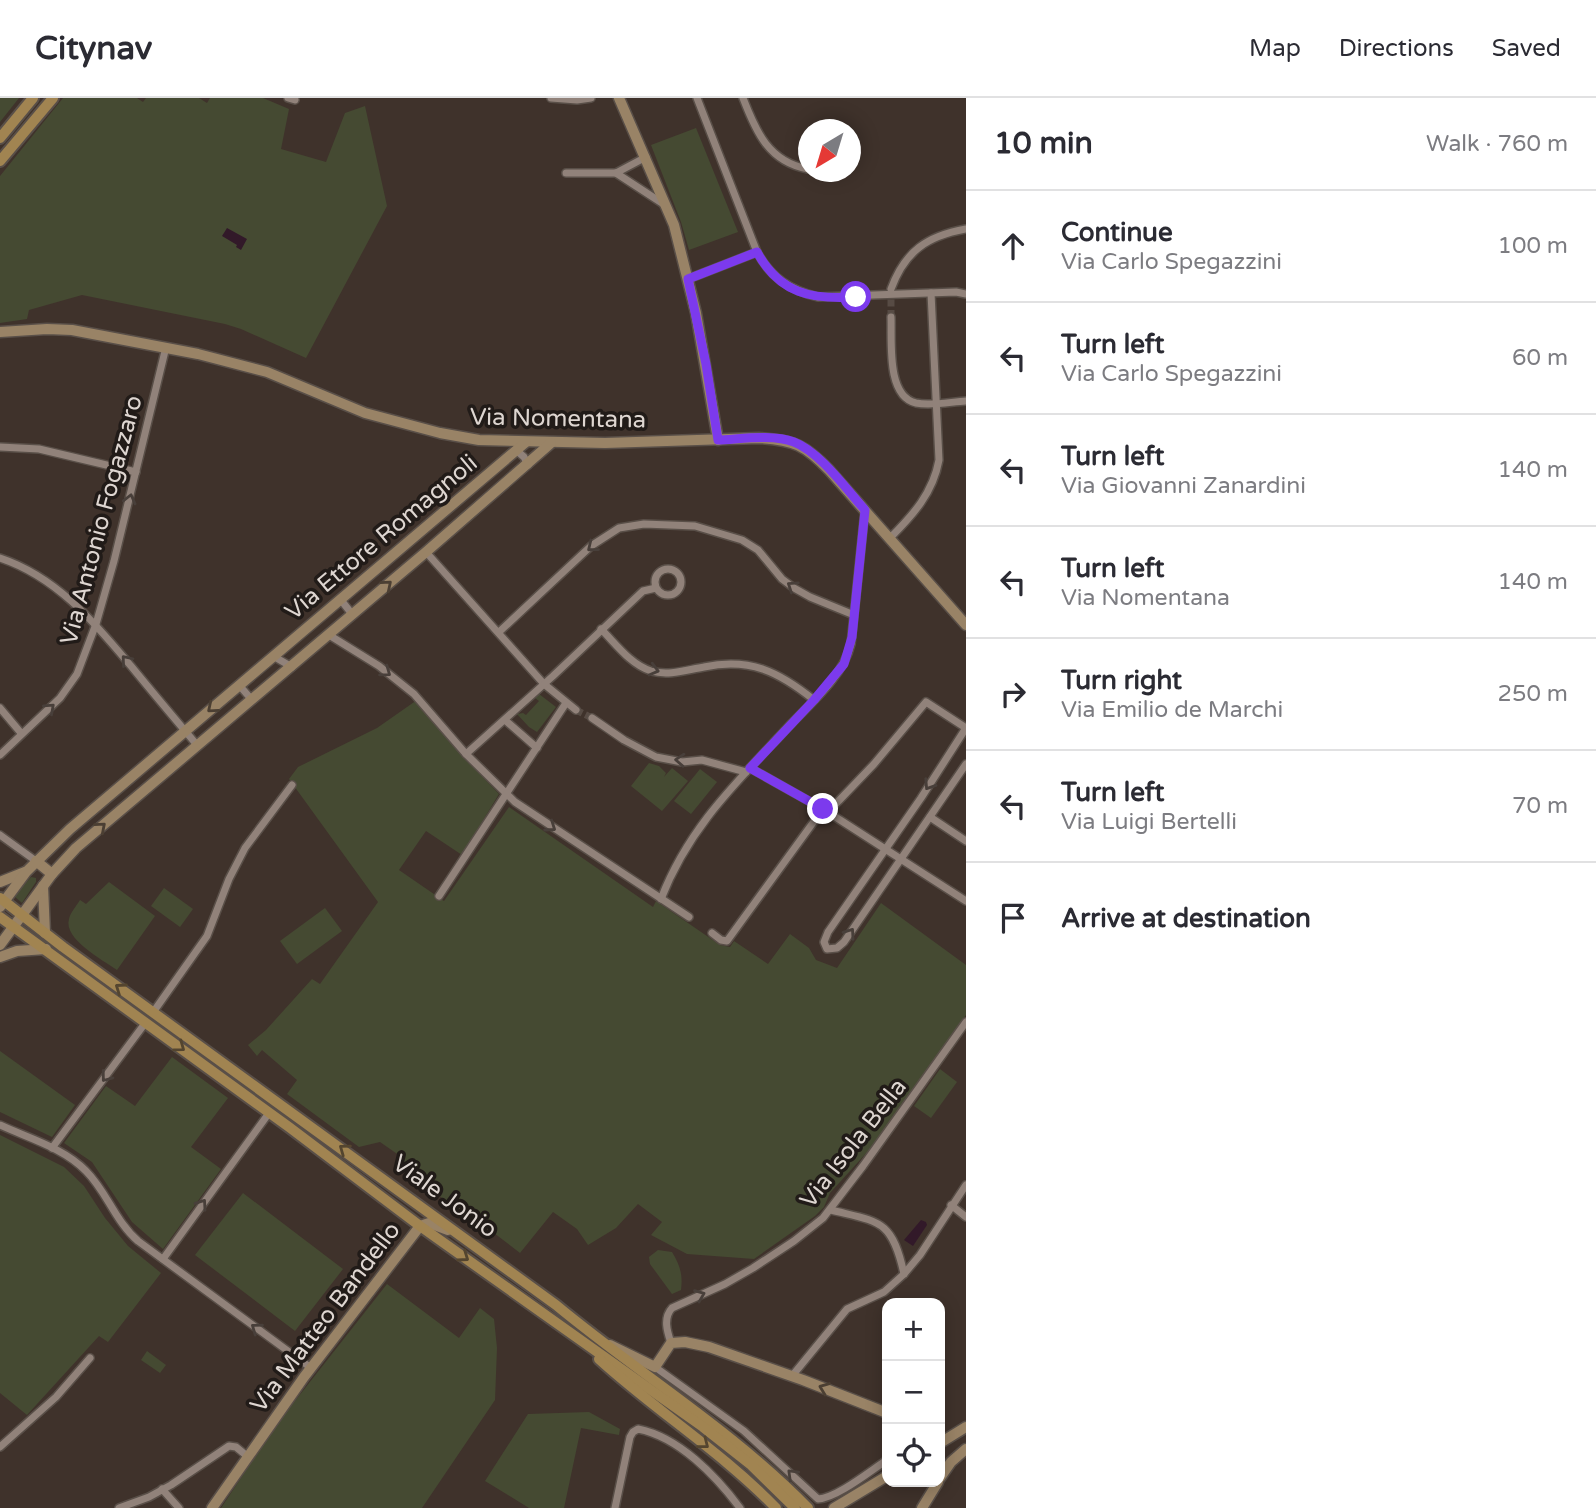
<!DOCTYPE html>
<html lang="en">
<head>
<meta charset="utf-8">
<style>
	body { margin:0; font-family:"Varela Round",sans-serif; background:#f2f2f3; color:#2b2b33 }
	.controls { position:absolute; right:21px; bottom:21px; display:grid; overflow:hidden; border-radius:14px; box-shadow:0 4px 18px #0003 }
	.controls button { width:63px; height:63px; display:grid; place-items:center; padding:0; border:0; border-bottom:2px solid #e1e1e2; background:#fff; color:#2b2b33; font:35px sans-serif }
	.compass { position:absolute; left:798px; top:21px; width:63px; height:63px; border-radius:50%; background:#fff; box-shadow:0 4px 18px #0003; rotate:218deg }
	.stop { position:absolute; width:21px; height:21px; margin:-16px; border:5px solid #7c3aed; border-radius:50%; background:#fff }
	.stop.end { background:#7c3aed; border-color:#fff; box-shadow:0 2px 7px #0008 }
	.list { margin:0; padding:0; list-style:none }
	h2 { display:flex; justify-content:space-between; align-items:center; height:91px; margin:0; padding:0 28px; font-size:30px }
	h2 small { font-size:23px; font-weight:400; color:#7c7c81 }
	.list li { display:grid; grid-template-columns:46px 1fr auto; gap:21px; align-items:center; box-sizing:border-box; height:112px; padding:0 28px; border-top:2px solid #e1e1e2 }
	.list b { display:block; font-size:26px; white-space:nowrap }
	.list p { margin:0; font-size:23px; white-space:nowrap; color:#7c7c81 }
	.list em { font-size:23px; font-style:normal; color:#7c7c81 }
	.icon { flex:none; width:38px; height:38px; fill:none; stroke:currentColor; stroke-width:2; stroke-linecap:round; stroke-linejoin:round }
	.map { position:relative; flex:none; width:966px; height:1410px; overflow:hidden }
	header { display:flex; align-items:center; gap:42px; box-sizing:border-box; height:98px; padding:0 35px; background:#fff; border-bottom:2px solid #e1e1e2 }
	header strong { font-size:33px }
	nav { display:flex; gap:38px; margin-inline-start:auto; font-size:24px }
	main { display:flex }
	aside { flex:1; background:#fff }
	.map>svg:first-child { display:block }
	.green { fill:#454a32 }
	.water { fill:#321929 }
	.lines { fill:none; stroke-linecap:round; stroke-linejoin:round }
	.street-tunnel { stroke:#574b44; stroke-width:7; stroke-dasharray:7 3.5; stroke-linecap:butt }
	.street-casing { stroke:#594f48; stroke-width:10 }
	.secondary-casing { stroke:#594f48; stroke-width:13 }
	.primary-casing { stroke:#594f48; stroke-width:14 }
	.street { stroke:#91827a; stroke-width:7 }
	.secondary { stroke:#998366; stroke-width:10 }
	.primary { stroke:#a18451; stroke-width:10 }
	.oneway { stroke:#483f3a }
	.oneway2 { stroke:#4b3f33 }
	.oneway3 { stroke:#54452f }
	.route { stroke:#7c3aed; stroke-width:9 }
	.labels { text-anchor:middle; stroke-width:7; stroke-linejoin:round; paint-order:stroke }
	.street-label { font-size:24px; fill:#ded6d1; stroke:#211b18 }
</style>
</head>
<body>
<header>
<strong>Citynav</strong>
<nav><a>Map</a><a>Directions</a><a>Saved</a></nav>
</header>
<main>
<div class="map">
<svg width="966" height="1410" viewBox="0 0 966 1410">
	<rect width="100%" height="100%" fill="#3f322b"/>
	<g class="green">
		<path d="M0 0H19L0 24Z"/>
		<path d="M63 0H137L143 4 146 0H199L207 5 210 0H263L289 11 281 51 326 64 345 15 365 8 387 108 306 260 241 231 225 226 82 197 29 212 27 221 0 225V78Z"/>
		<path d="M696 30 738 134 689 152 681 124 651 47Z"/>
		<path d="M539 596 556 609 537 634 529 629 517 616 523 615 526 617 539 603 535 600Z"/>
		<path d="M417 602 457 652 499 696 462 757 426 733 399 772 444 803 509 709 653 809 656 803 720 847 730 849 734 843 768 866 790 836 809 850 816 862 837 870 881 805 966 867V917L870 1051 830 1095 824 1109 815 1118 754 1161 687 1156 651 1137 662 1124 638 1106 616 1130 588 1147 577 1131 553 1114 520 1155 473 1119 407 1078 403 1060 380 1044 359 1049 287 996 297 982 262 952 257 958 248 947 266 932 312 881 320 886 378 804 289 681 298 669 377 630Z"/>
		<path d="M649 665 659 668 666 675 664 679 672 670 688 683 662 713 631 688Z"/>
		<path d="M700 671 717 684 691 716 674 703Z"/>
		<path d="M31 779 36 780V784L22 805 14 798Z"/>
		<path d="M109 784 155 818 117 872C103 862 63 841 69 821 70 815 77 807 80 802L86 806Z"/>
		<path d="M164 790 193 811 180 829 151 808Z"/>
		<path d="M325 810 342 833 297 866 280 843Z"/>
		<path d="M0 953 75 1007 52 1039 0 1014Z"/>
		<path d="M172 959 228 1000 191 1049 221 1071 163 1151 132 1124 92 1064 64 1045 106 988 135 1008Z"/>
		<path d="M940 971 957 984 931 1020 914 1008Z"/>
		<path d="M0 1037 64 1069 84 1088 105 1120 128 1148 161 1175 108 1244 99 1238 27 1317 0 1295Z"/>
		<path d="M243 1095 343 1171 295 1233 195 1157Z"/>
		<path d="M658 1152 672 1154C680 1167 683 1177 681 1192L672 1196 650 1166 649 1159Z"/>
		<path d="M387 1186 459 1240 480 1210 494 1221 497 1250 495 1302 422 1410H221L276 1327Z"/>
		<path d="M147 1253 166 1267 160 1275 141 1262Z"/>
		<path d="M589 1314 620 1331 619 1337 581 1330 564 1410H529L485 1383 528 1316Z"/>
	</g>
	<g class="water">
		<path d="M227 130 247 141 241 152 236 149 237 147 222 138Z"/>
		<path d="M921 1122 926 1124 927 1127 913 1148 904 1142Z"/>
	</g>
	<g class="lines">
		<g class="street-tunnel">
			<path d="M891 219V192"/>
			<path d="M576 612 592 620"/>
		</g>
		<g class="street-casing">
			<g id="street">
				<path d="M288 0 295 2"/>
				<path d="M551 0 577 2 591 0"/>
				<path d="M697 0 757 154"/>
				<path d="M743 0C756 34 769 64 808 71"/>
				<path d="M566 75H616L646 59"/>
				<path d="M616 75 665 107"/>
				<path d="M688 181 757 154C771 180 790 192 818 199L956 194 966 196"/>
				<path d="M891 191C905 153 927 138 966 131"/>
				<path d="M891 219C892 243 886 298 916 305 931 308 950 304 966 303"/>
				<path d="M0 349 39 351 136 374"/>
				<path d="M516 352 524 359 528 367"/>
				<path d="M890 440C913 417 933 395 939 362L931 195"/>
				<path d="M426 454 544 586 576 612"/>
				<path d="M0 460C57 479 94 524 131 568 153 595 175 621 197 647"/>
				<circle cx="668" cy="484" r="13"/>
				<path d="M341 502 352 516"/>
				<path d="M601 531C616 546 630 566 651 573 669 578 686 572 704 569 750 559 779 574 814 602"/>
				<path d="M499 534 591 448 619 430 644 426 695 428 742 442 758 452 782 481 794 490 810 499 854 517"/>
				<path d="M329 537 379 568 414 596 466 656 515 704 689 819"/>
				<path d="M273 558 292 569"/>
				<path d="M239 587 252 602"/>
				<path d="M0 610 21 635"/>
				<path d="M592 620 624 642 656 659 682 664 702 662 746 674"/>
				<path d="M505 622 537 650"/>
				<path d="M966 630 921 700 828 834 824 844 827 851 837 850 844 844 966 666"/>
				<path d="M466 656 553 578 643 493 656 490"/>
				<path d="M0 657 60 600 77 576 96 526 114 463 166 249"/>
				<path d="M750 670 823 711 966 803"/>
				<path d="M828 714 874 666 926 604 966 630"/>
				<path d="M930 719 966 743"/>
				<path d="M0 737 36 763"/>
				<path d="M439 798 566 605"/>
				<path d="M661 801C689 728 739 682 791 626 813 603 843 578 851 546L865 412"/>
				<path d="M712 835 721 842 727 843 823 711"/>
				<path d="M154 913 207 838 229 781 245 750 292 687"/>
				<path d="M0 1027C28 1040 64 1050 86 1073 107 1094 115 1123 138 1143L311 1270"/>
				<path d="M52 1050 146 924"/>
				<path d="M951 1107 966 1119"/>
				<path d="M831 1112C879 1124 892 1121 904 1176"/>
				<path d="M163 1161 269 1015"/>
				<path d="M671 1245C667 1233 663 1220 672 1210L725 1186 753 1170 794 1143 823 1120 863 1068 966 924"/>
				<path d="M655 1269 744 1333 818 1401C837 1400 870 1373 887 1362"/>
				<path d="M792 1278 847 1211 884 1194 904 1176 920 1157 966 1087"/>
				<path d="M0 1349 56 1299 90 1260"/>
				<path d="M162 1391 179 1410"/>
				<path d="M119 1410 149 1399 171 1387 229 1348 236 1349 247 1358"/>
				<path d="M615 1410 630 1339 633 1334 638 1331C679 1339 716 1378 740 1410"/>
			</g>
		</g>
		<g class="secondary-casing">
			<g id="secondary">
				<path d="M619 0 674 127 696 215 718 342"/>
				<path d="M0 234 47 231 72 232 198 256 267 274 365 315 440 335 479 342 605 345 759 340C794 342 805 347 829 372L966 527"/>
				<path d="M36 763 52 776"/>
				<path d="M0 784 25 774"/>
				<path d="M43 788 45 835"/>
				<path d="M0 809 26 774 70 731 526 344"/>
				<path d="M0 847 52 776 76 750 426 454 551 345"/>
				<path d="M0 859 17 853 46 851"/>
				<path d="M610 1247 655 1269 671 1245 685 1244 709 1249 803 1282 887 1315"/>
				<path d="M940 1345 966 1329"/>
				<path d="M940 1380 951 1364 966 1351"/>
				<path d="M212 1410 304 1279 420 1128 429 1125 448 1132"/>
				<path d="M834 1410 887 1378"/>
				<path d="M922 1410 938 1384"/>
			</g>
		</g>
		<g class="primary-casing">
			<g id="primary">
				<path d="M0 40 33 0"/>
				<path d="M0 63 53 0"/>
				<path d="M0 800 63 849 556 1207C639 1276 732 1332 808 1410"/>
				<path d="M0 819 289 1029 420 1128 703 1329 750 1366 795 1410"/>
				<path d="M599 1261C656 1313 722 1354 776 1410"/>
			</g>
		</g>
		<use href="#street" class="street"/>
		<use href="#secondary" class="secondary"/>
		<use href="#primary" class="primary"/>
	</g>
	<defs><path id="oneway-chevron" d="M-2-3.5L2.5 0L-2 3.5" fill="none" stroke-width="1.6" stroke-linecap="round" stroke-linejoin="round" transform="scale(1.75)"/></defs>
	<g class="oneway">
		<use href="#oneway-chevron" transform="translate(130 401) rotate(-76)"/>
		<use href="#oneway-chevron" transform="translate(592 449) rotate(141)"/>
		<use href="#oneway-chevron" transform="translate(792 488) rotate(-146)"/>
		<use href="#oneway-chevron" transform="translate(126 562) rotate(-130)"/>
		<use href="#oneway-chevron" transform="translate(654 572) rotate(15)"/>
		<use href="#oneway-chevron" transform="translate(386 574) rotate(36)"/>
		<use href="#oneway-chevron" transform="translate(50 610) rotate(-42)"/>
		<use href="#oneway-chevron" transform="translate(680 662) rotate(-176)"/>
		<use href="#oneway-chevron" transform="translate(929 687) rotate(123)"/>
		<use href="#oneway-chevron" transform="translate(551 729) rotate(35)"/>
		<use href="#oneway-chevron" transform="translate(850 835) rotate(-55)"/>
		<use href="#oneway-chevron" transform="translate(106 979) rotate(127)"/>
		<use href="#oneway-chevron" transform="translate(202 1106) rotate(-55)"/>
		<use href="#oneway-chevron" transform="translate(700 1197) rotate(-22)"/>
		<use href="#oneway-chevron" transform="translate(256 1230) rotate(-144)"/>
		<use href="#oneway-chevron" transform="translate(792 1376) rotate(-136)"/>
	</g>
	<g class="oneway2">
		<use href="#oneway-chevron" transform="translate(387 487) rotate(-40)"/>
		<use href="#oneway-chevron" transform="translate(212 610) rotate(140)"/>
		<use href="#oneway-chevron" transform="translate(101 729) rotate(-41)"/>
		<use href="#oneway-chevron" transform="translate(824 1290) rotate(-159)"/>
	</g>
	<g class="oneway3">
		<use href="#oneway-chevron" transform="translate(120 890) rotate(-145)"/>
		<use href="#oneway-chevron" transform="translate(180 949) rotate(36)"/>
		<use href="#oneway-chevron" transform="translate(344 1051) rotate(-144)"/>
		<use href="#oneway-chevron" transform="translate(464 1159) rotate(35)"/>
		<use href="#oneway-chevron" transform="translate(704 1346) rotate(38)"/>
	</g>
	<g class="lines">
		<path class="route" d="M823 711 750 670 814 602 844 566 852 539 865 412C847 392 820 354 794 344 772 336 742 341 718 342L706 266 688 181 757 154C780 196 812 202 856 199"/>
	</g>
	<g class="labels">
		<g class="street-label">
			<text transform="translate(558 320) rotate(1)" y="8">Via Nomentana</text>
			<text transform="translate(101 422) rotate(-75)" y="8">Via Antonio Fogazzaro</text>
			<text transform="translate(381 439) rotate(-40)" y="8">Via Ettore Romagnoli</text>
			<text transform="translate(853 1045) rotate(-52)" y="8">Via Isola Bella</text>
			<text transform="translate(445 1098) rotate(36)" y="8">Viale Jonio</text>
			<text transform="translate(325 1219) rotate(-53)" y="8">Via Matteo Bandello</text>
		</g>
	</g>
</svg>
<div class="controls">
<button>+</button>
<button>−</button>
<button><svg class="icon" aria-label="locate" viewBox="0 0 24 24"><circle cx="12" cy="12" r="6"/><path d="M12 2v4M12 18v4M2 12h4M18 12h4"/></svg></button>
</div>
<svg class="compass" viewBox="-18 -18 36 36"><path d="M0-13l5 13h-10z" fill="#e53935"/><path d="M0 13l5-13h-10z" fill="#7c7c81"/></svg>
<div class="stop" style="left:856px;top:199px"></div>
<div class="stop end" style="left:823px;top:711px"></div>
</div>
<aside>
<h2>10 min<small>Walk · 760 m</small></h2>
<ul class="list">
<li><svg class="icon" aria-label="ahead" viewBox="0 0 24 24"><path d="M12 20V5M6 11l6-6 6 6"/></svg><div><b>Continue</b><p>Via Carlo Spegazzini</p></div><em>100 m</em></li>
<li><svg class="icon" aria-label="left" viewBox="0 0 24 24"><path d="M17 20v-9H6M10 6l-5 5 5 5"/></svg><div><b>Turn left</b><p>Via Carlo Spegazzini</p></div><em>60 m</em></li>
<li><svg class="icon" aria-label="left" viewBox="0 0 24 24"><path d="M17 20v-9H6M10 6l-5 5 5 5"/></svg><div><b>Turn left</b><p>Via Giovanni Zanardini</p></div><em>140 m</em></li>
<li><svg class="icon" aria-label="left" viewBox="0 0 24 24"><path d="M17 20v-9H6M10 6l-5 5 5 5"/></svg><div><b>Turn left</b><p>Via Nomentana</p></div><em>140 m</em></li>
<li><svg class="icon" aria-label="right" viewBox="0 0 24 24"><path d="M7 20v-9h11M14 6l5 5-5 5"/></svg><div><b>Turn right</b><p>Via Emilio de Marchi</p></div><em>250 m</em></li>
<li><svg class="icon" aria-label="left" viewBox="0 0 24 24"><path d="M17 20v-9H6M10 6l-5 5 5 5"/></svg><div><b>Turn left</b><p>Via Luigi Bertelli</p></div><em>70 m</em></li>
<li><svg class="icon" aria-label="arrive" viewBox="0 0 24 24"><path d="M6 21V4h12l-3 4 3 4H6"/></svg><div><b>Arrive at destination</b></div></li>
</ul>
</aside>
</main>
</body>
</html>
